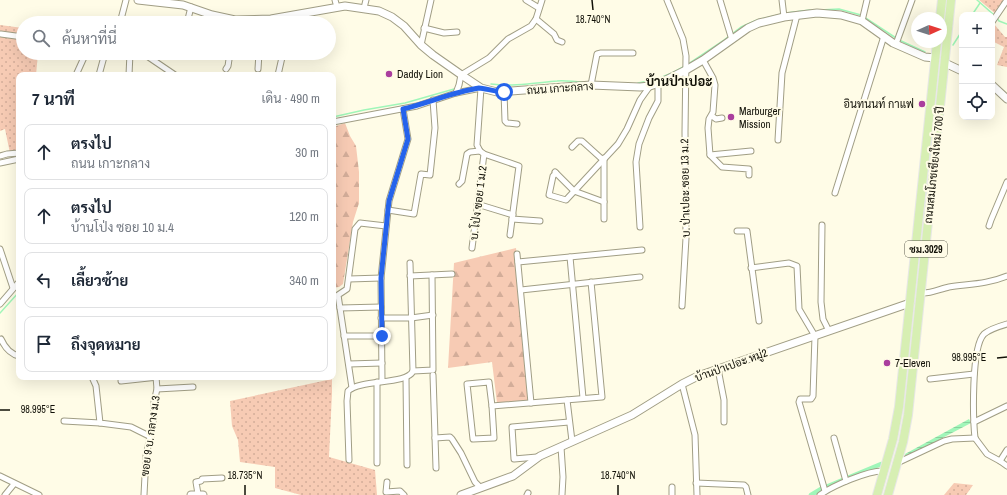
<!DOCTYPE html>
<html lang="th">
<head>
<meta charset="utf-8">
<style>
	body { margin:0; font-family:"Archivo Narrow",Sarabun,sans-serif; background:#f6f6f7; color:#1f2937 }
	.controls { position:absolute; right:12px; top:12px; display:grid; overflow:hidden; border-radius:8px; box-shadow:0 4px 16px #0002 }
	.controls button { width:36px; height:36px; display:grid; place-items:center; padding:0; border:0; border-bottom:1px solid #e0e1e3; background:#fff; color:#1f2937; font:20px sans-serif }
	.compass { position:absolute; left:911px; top:12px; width:36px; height:36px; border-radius:50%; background:#fff; box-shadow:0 4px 16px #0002; rotate:87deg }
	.stop { position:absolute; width:12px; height:12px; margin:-9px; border:3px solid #2563eb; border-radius:50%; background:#fff }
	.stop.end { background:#2563eb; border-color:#fff; box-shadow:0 1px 4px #0008 }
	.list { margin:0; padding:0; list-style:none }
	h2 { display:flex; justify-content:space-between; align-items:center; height:52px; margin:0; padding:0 16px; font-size:17px }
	h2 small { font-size:13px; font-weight:400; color:#747a83 }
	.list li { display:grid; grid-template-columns:26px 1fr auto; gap:12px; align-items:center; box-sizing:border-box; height:56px; margin:0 8px 8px; padding:0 8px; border:1px solid #e0e1e3; border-radius:8px }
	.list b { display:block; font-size:15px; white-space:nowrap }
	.list p { margin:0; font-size:13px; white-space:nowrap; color:#747a83 }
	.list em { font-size:13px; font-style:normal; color:#747a83 }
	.icon { flex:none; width:22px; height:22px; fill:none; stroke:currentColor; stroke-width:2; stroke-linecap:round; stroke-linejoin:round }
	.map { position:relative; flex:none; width:1007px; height:495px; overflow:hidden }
	.search { position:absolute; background:#fff; box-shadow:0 4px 16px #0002; left:16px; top:16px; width:320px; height:44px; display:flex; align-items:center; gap:10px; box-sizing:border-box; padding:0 14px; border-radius:22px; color:#747a83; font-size:15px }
	.panel { position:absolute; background:#fff; box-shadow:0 4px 16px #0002; left:16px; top:72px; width:320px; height:308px; border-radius:8px }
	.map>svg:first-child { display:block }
	.grass { fill:url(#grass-dots) }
	.forest { fill:url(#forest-firs) }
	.water { fill:url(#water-rules) }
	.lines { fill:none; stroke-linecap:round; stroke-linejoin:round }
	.stream { stroke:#a0f6b9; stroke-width:1.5 }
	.canal { stroke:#a0f6b9; stroke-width:4.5 }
	.street-casing { stroke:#a19e85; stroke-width:7 }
	.secondary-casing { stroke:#a19e85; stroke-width:9 }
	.primary-casing { stroke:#e7e7e6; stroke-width:10 }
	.street { stroke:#fff; stroke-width:5 }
	.secondary { stroke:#fff; stroke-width:7 }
	.primary { stroke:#d7efb3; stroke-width:8 }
	.route { stroke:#2563eb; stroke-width:5 }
	.ticks { fill:none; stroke:#121108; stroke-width:1.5 }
	.poi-dot { fill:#aa3e9e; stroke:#fffce7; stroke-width:1.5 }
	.labels { text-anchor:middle; stroke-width:4; stroke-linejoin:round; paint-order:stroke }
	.shield { fill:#fffce7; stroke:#59584b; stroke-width:1 }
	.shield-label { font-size:10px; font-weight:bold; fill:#121108 }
	.poi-label { font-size:11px; fill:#121108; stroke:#fffce7; text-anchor:start }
	.street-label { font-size:11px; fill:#121108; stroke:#fffce7 }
	.quarter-label { font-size:13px; font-weight:bold; fill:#121108; stroke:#fffce7 }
	.ticks-label { font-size:10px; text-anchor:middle; fill:#121108; stroke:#fffce7; stroke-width:4; stroke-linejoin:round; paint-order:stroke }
</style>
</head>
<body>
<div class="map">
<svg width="1007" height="495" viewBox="0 0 1007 495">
	<defs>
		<pattern id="grass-dots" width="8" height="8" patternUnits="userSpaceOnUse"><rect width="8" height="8" fill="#f7cbb4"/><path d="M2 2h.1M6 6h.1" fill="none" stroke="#d3ad99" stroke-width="1.8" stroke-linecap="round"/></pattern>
		<pattern id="forest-firs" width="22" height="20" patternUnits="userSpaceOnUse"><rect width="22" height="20" fill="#f7cbb4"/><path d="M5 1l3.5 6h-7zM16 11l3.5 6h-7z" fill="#d3ad99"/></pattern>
		<pattern id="water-rules" width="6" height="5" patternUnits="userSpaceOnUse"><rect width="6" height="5" fill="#a0f6b9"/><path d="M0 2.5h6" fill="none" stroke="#89d29e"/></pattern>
	</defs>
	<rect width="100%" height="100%" fill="#fffce7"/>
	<g class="grass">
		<path d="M979 0H1006L996 14Z"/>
		<path d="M994 24 1005 37H1007V67L997 65 1004 47 992 41V27Z"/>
		<path d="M0 25 23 28V53H38L36 75H19V152L10 153 5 129 0 131Z"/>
		<path d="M332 379V393L329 457 375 470 377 495H301L275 488V467L240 462 238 440 232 426 230 401Z"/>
		<path d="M954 483 973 485 966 495H944Z"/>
	</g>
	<g class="forest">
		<path d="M345 123 350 136 356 146 359 172V203L353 222 343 284 339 287 333 288V127Z"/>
		<path d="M516 248 530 400 497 403 492 362 448 368 454 263Z"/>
	</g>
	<path class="water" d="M969 419 971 423 906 457 905 454Z"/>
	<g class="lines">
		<g class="stream">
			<path d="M977 0 994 15"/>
			<path d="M820 10 839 9 861 15"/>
			<path d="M786 13 810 10"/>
			<path d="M972 15 980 3"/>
			<path d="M864 17 896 38"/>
			<path d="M997 18 999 21 1007 24"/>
			<path d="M899 40 925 52"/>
			<path d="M953 45 962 31"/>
			<path d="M688 64 724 40 741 27 757 20 782 14"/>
			<path d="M638 83C655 81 670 75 685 66"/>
			<path d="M491 84C513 87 535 83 557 81 565 80 574 82 582 82"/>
			<path d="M333 117 364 110 405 103 454 89"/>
			<path d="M0 313 19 292"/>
		</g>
		<path class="canal" d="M811 495 821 489 881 464"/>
		<g class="street-casing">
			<g id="street">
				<path d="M335 0 337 7"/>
				<path d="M526 0 539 8"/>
				<path d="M667 0 683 39 686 56 685 132 686 238 682 306"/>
				<path d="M720 0 732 40"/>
				<path d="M782 0 784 17"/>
				<path d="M364 8 366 0"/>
				<path d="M536 19 554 34 557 40 562 42"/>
				<path d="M862 21 867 0"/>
				<path d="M992 22 1007 0"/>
				<path d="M120 23 126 0"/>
				<path d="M187 23 191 7"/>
				<path d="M289 23 291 16"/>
				<path d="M424 28 444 33 457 32"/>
				<path d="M1 34 23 37"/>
				<path d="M896 44 912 0"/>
				<path d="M421 45 431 0"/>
				<path d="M137 53 147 56 175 75"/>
				<path d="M703 60 713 78 715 85 713 112 709 119 708 128 710 155 722 167 749 169V175"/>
				<path d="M226 69 228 66 230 53"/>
				<path d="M258 69 259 53"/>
				<path d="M76 75 86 53"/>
				<path d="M99 75 105 53"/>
				<path d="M129 75 130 53"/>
				<path d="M278 75 283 53"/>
				<path d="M591 85 597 54 601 53H633"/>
				<path d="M504 92 505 121 507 123 517 124"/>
				<path d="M456 93 459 85 461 75 489 58 508 39 531 26 536 19 542 0"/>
				<path d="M712 116 716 119 722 118"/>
				<path d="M333 122 417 106 456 93 481 88 477 145 480 151 484 154 472 248"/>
				<path d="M778 140 782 73 797 15"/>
				<path d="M572 147 578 141H582L603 160"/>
				<path d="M484 154 519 166 510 235"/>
				<path d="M710 155 751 151"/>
				<path d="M0 156 7 154 19 153"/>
				<path d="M0 163 19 159"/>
				<path d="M555 172 574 191 604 202"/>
				<path d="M556 173 553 176 549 195 566 200 618 144 627 129 640 100 650 86"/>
				<path d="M459 184 462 181 467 154 470 152 480 151"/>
				<path d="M835 193 884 36"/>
				<path d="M477 204 513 215"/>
				<path d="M388 210 414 214 421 174 430 175 435 128 433 100"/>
				<path d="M512 219 540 221"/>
				<path d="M604 219V158"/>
				<path d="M822 225 821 302 823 319 829 331"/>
				<path d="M989 226 991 220 1007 182"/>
				<path d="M640 227 636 162 639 144 649 118 658 101V84"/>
				<path d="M737 231H747L759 321"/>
				<path d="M0 249 13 288"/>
				<path d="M517 254 531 403"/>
				<path d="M570 257 583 398"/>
				<path d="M518 262 642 250"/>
				<path d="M751 268 789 263 797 266 799 309 815 336 813 396 811 399H800L799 402 825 491"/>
				<path d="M410 276 452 274"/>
				<path d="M349 279 381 278"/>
				<path d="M521 290 640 277"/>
				<path d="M922 293C929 294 940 289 949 287 969 284 988 284 1007 276"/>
				<path d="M0 304 19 282"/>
				<path d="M340 308 381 307"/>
				<path d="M381 318H411L433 315"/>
				<path d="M344 336H382"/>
				<path d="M1 339C5 348 10 354 19 356"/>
				<path d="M349 364 382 363"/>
				<path d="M718 369 724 400V422"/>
				<path d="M413 371 433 370 432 275"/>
				<path d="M433 375 436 468"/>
				<path d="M92 377 96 386 100 423 131 427 151 437"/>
				<path d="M406 378 407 465"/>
				<path d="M930 379 974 374"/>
				<path d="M121 381 158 377"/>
				<path d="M382 381 381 278 389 201 408 139 403 109"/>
				<path d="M377 382V463"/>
				<path d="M489 382 492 406 494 438 473 439 467 384Z"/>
				<path d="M682 384 695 435 697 495"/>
				<path d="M352 388 338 295 347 289 355 229 360 223 386 226"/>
				<path d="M157 389 193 387"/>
				<path d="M567 400 572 441"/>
				<path d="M492 406 602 397 591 282"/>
				<path d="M64 421 100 423"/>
				<path d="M974 422 1007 406"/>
				<path d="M435 438 450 437 452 439 461 453 475 482 481 488"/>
				<path d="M834 438 846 481"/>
				<path d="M975 438C973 419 971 347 984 334 990 329 1000 326 1007 324"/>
				<path d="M975 438 987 454 1000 461 1007 466"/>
				<path d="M561 447 563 477 562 495"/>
				<path d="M537 457 514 459 512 427 569 422"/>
				<path d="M349 460 347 401 348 391C361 379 407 385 413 371L410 263"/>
				<path d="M1000 461 1007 450"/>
				<path d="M897 463 944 441 952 439 975 438"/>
				<path d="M0 476 39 495"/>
				<path d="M387 482 386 492 400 491 404 495"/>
				<path d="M696 483 744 485 746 487 748 495"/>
				<path d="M672 487V495"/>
				<path d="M198 494 196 482 201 481 202 479 222 478"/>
				<path d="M5 495 14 484"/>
				<path d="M144 495 146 456 154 418V402L157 389 156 377"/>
				<path d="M527 495 528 493"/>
				<path d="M820 495C832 486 869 470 884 471"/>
			</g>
		</g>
		<g class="secondary-casing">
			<g id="secondary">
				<path d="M138 0 183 5 212 15 235 20 271 19 345 6 379 11 392 17 404 26 421 45 433 55 463 76 481 88 497 92 591 85 640 87 650 86 662 82 686 70 703 60 748 28 759 23 784 17 817 13 841 15 862 21 893 43 925 57 935 58"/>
				<path d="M945 63 962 71"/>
				<path d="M992 85 1007 99"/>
				<path d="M191 495H203"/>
				<path d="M461 495 513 476 540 456 632 415 682 384 698 376 910 303"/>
			</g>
		</g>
		<g class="primary-casing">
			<g id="primary">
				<path d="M940 18 942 0"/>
				<path d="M877 495 893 439 899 407 937 42"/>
				<path d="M888 495 903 442 908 415 951 0"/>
			</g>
		</g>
		<use href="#street" class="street"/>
		<use href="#secondary" class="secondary"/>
		<use href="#primary" class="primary"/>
	</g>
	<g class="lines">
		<path class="route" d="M382 336 381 278 388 210 389 201 408 139 403 109C428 103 453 92 479 88 484 88 496 92 504 92"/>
	</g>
	<path class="ticks" d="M592 0 593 10M997 358 1007 357M0 410H10M245 485V495M618 485V495"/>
	<g class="poi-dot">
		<circle cx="389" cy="74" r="4"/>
		<circle cx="922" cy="104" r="4"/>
		<circle cx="731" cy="117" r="4"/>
		<circle cx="887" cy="363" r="4"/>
	</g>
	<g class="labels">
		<rect class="shield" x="905" y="241" width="42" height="16" rx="3"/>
		<g class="shield-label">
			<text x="926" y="253">ชม.3029</text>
		</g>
		<g class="poi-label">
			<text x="397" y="78">Daddy Lion</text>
			<text x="914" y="108" text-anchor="end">อินทนนท์ กาแฟ</text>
			<text x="739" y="115">Marburger<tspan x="739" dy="13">Mission</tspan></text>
			<text x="895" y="367">7-Eleven</text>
		</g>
		<g class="street-label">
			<text transform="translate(560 88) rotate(-4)" y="4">ถนน เกาะกลาง</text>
			<text transform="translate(934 165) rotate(-84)" y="4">ถนนสมโภชเชียงใหม่ 700 ปี</text>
			<text transform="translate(685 188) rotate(-91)" y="4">บ. ป่าเปอะ ซอย 13 ม.2</text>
			<text transform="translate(478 203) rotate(-83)" y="4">บ. โป่ง ซอย 1 ม.2</text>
			<text transform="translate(731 365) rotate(-20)" y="4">บ้านป่าเปอะ หมู่2</text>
			<text transform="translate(150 436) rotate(-82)" y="4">ฃอย 9 บ. กลาง ม.3</text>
		</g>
		<g class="quarter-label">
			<text x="679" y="86">บ้านป่าเปอะ</text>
		</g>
	</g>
	<g class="ticks-label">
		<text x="593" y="23">18.740°N</text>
		<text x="969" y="361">98.995°E</text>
		<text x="38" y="413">98.995°E</text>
		<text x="245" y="479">18.735°N</text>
		<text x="618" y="479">18.740°N</text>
	</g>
</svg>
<div class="controls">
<button>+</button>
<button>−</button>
<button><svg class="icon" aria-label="locate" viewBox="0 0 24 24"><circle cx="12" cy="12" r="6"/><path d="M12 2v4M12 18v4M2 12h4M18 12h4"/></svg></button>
</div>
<svg class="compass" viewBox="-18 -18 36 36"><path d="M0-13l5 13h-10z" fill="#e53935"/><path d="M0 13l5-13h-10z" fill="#747a83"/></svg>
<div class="stop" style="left:504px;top:92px"></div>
<div class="stop end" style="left:382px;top:336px"></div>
<div class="search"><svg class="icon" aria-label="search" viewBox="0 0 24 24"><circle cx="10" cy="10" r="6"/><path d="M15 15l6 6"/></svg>ค้นหาที่นี่</div>
<section class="panel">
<h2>7 นาที<small>เดิน · 490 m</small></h2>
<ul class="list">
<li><svg class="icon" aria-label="ahead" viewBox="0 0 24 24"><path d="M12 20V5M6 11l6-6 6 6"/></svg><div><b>ตรงไป</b><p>ถนน เกาะกลาง</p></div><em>30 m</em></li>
<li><svg class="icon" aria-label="ahead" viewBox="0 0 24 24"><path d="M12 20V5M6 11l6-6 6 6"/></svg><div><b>ตรงไป</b><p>บ้านโป่ง ซอย 10 ม.4</p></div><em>120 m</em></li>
<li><svg class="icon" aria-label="left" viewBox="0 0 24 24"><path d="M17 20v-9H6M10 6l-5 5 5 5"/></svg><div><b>เลี้ยวซ้าย</b></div><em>340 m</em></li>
<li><svg class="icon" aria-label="arrive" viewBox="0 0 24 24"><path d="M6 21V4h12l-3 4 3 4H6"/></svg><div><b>ถึงจุดหมาย</b></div></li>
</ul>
</section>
</div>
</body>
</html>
